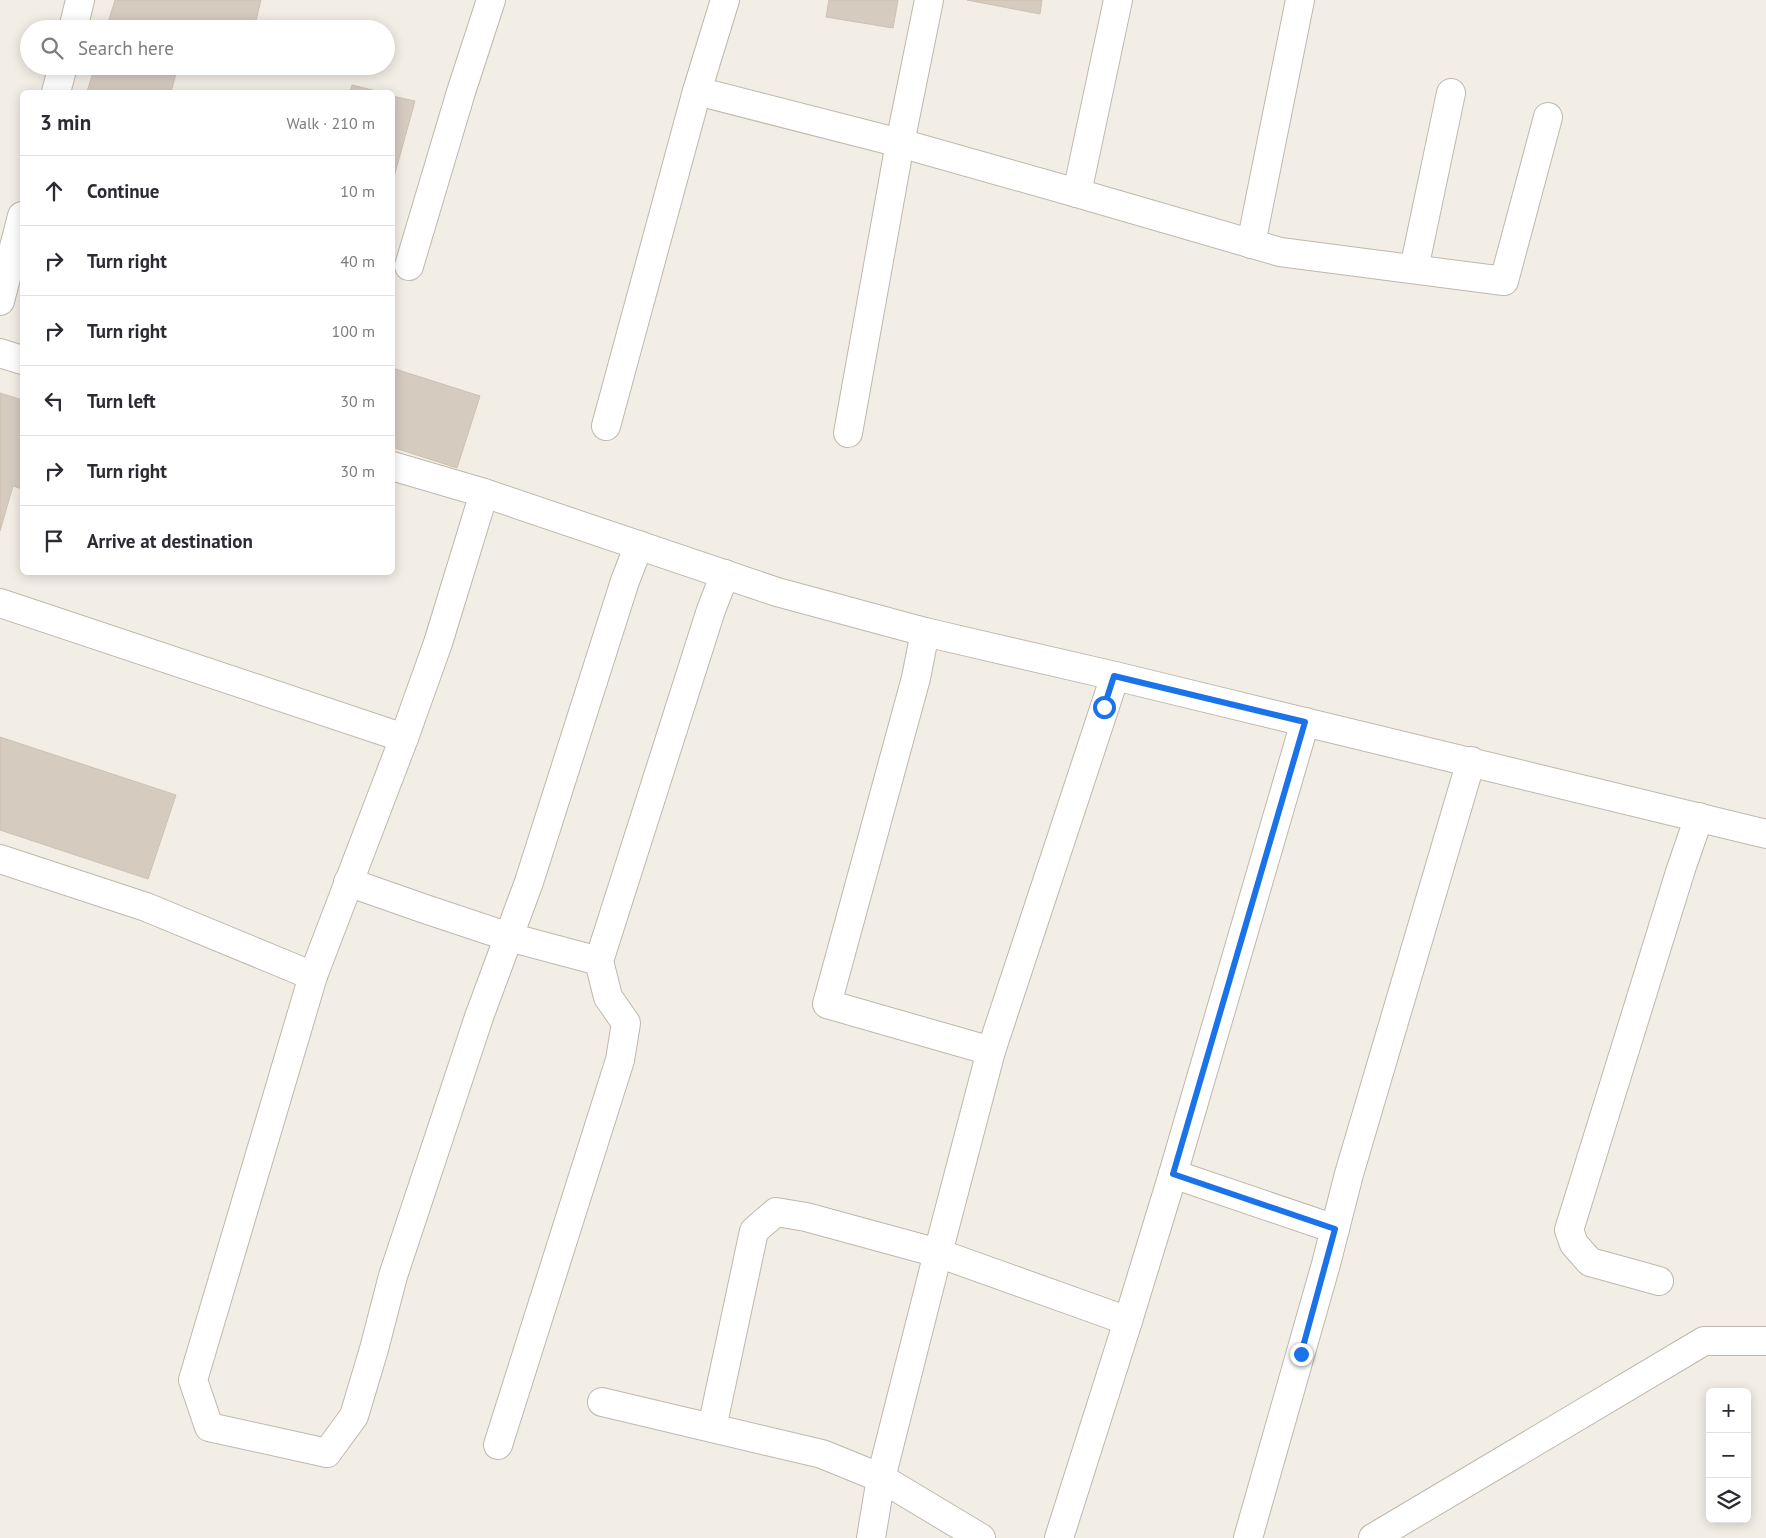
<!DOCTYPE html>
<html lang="en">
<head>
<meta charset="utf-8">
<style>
	body { margin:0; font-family:"PT Sans",sans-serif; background:#f2f2f3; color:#2b2b33 }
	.controls { position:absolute; right:15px; bottom:15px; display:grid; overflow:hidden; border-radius:8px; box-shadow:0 2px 12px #0003 }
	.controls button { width:45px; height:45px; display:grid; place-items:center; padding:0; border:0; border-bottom:1px solid #e1e1e2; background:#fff; color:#2b2b33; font:25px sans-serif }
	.stop { position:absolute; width:15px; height:15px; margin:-11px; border:4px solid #1a73e8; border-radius:50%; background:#fff }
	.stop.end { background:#1a73e8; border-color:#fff; box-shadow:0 1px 5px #0008 }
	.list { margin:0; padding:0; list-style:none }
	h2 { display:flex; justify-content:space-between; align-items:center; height:65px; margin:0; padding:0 20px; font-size:21px }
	h2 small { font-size:16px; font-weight:400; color:#7c7c81 }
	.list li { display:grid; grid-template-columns:32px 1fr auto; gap:15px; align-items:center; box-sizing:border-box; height:70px; padding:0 20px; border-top:1px solid #e1e1e2 }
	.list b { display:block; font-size:19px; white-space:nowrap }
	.list em { font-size:16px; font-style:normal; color:#7c7c81 }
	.icon { flex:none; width:28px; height:28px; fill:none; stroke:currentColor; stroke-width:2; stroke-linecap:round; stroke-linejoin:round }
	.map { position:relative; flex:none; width:1766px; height:1538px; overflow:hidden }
	.search { position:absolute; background:#fff; box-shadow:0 2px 12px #0003; left:20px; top:20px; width:375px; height:55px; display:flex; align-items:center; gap:12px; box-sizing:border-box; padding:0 18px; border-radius:28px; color:#7c7c81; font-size:19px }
	.panel { position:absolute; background:#fff; box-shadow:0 2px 12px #0003; left:20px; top:90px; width:375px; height:485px; border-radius:8px }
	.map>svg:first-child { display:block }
	.building { fill:#d6cbbf; stroke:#cec0af }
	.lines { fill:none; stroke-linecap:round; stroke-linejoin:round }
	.minor-casing { stroke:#c0b7ac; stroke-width:30 }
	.minor { stroke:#fff; stroke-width:28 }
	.route { stroke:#1a73e8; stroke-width:6 }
</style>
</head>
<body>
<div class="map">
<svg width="1766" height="1538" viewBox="0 0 1766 1538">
	<rect width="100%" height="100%" fill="#f2eee6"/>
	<g class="building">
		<path d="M115 0H261L254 29H106Z"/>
		<path d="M829 0H898L893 28 826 17Z"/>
		<path d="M967 0H1042L1040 14Z"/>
		<path d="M95 66H178L171 92H87Z"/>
		<path d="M352 85 380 92H350Z"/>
		<path d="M392 96 415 101 392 184Z"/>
		<path d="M392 368 480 396 457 468 392 447Z"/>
		<path d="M0 393 22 400V489L13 486 0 531Z"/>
		<path d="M0 737 176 795 148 879 0 830Z"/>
	</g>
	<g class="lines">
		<g class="minor-casing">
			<g id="minor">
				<path d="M725 0 697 91 900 143 1077 193 1118 0"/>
				<path d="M73 29 80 0"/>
				<path d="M56 92 63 66"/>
				<path d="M1077 193 1280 252 1504 281 1548 117"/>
				<path d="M1251 244 1300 0"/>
				<path d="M409 266 461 92 491 0"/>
				<path d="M1414 269 1451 93"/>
				<path d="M0 301 22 216"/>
				<path d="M0 353 22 360"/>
				<path d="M606 426 697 91"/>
				<path d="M848 433 900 143 929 0"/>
				<path d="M392 466 484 493 777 592 925 632 1115 676 1766 834"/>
				<path d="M0 603 404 738"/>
				<path d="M925 632 916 678 827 1004 991 1051"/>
				<path d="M1115 676 991 1051 938 1253 1128 1321 1173 1174 1305 722"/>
				<path d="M0 859 146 907 313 976 404 738 438 643 484 493"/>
				<path d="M348 882 425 909 509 937 599 961"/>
				<path d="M313 976 193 1380 209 1427 327 1453 354 1416 374 1349 393 1276 479 1017 529 882 625 581 639 545"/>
				<path d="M1173 1174 1335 1229"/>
				<path d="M1659 1281 1590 1262 1574 1244 1569 1230 1681 869 1699 817"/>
				<path d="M602 1402 822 1454 881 1478 871 1538"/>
				<path d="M712 1428 754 1231 776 1212 806 1217 938 1253 881 1478 981 1538"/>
				<path d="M498 1445 620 1060 626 1023 608 997 599 961 711 610 725 574"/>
				<path d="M1059 1538 1128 1321"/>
				<path d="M1248 1538 1326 1264 1349 1174 1471 761"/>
				<path d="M1373 1538 1704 1341H1766"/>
			</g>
		</g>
		<use href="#minor" class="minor"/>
	</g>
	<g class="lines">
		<path class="route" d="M1104 707 1114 676 1305 722 1173 1174 1335 1229 1301 1354"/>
	</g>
</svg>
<div class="controls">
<button>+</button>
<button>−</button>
<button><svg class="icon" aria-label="layers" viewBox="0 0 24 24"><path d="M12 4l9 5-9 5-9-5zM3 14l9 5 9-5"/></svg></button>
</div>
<div class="stop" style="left:1104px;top:707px"></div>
<div class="stop end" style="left:1301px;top:1354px"></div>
<div class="search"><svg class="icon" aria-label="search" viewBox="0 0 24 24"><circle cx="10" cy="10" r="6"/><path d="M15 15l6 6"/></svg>Search here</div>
<section class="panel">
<h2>3 min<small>Walk · 210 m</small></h2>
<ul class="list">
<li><svg class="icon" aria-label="ahead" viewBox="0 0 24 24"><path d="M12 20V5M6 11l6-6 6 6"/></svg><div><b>Continue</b></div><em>10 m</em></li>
<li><svg class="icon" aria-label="right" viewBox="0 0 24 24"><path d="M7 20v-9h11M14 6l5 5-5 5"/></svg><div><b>Turn right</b></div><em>40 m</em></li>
<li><svg class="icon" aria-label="right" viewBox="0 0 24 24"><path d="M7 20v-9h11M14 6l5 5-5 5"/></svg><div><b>Turn right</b></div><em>100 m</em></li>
<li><svg class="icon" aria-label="left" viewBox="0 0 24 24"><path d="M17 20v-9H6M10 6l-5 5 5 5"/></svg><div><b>Turn left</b></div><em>30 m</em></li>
<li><svg class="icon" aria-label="right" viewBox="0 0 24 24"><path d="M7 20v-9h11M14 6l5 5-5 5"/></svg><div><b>Turn right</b></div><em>30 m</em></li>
<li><svg class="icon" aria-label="arrive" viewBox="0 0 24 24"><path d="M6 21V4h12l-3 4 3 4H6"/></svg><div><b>Arrive at destination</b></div></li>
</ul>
</section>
</div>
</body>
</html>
